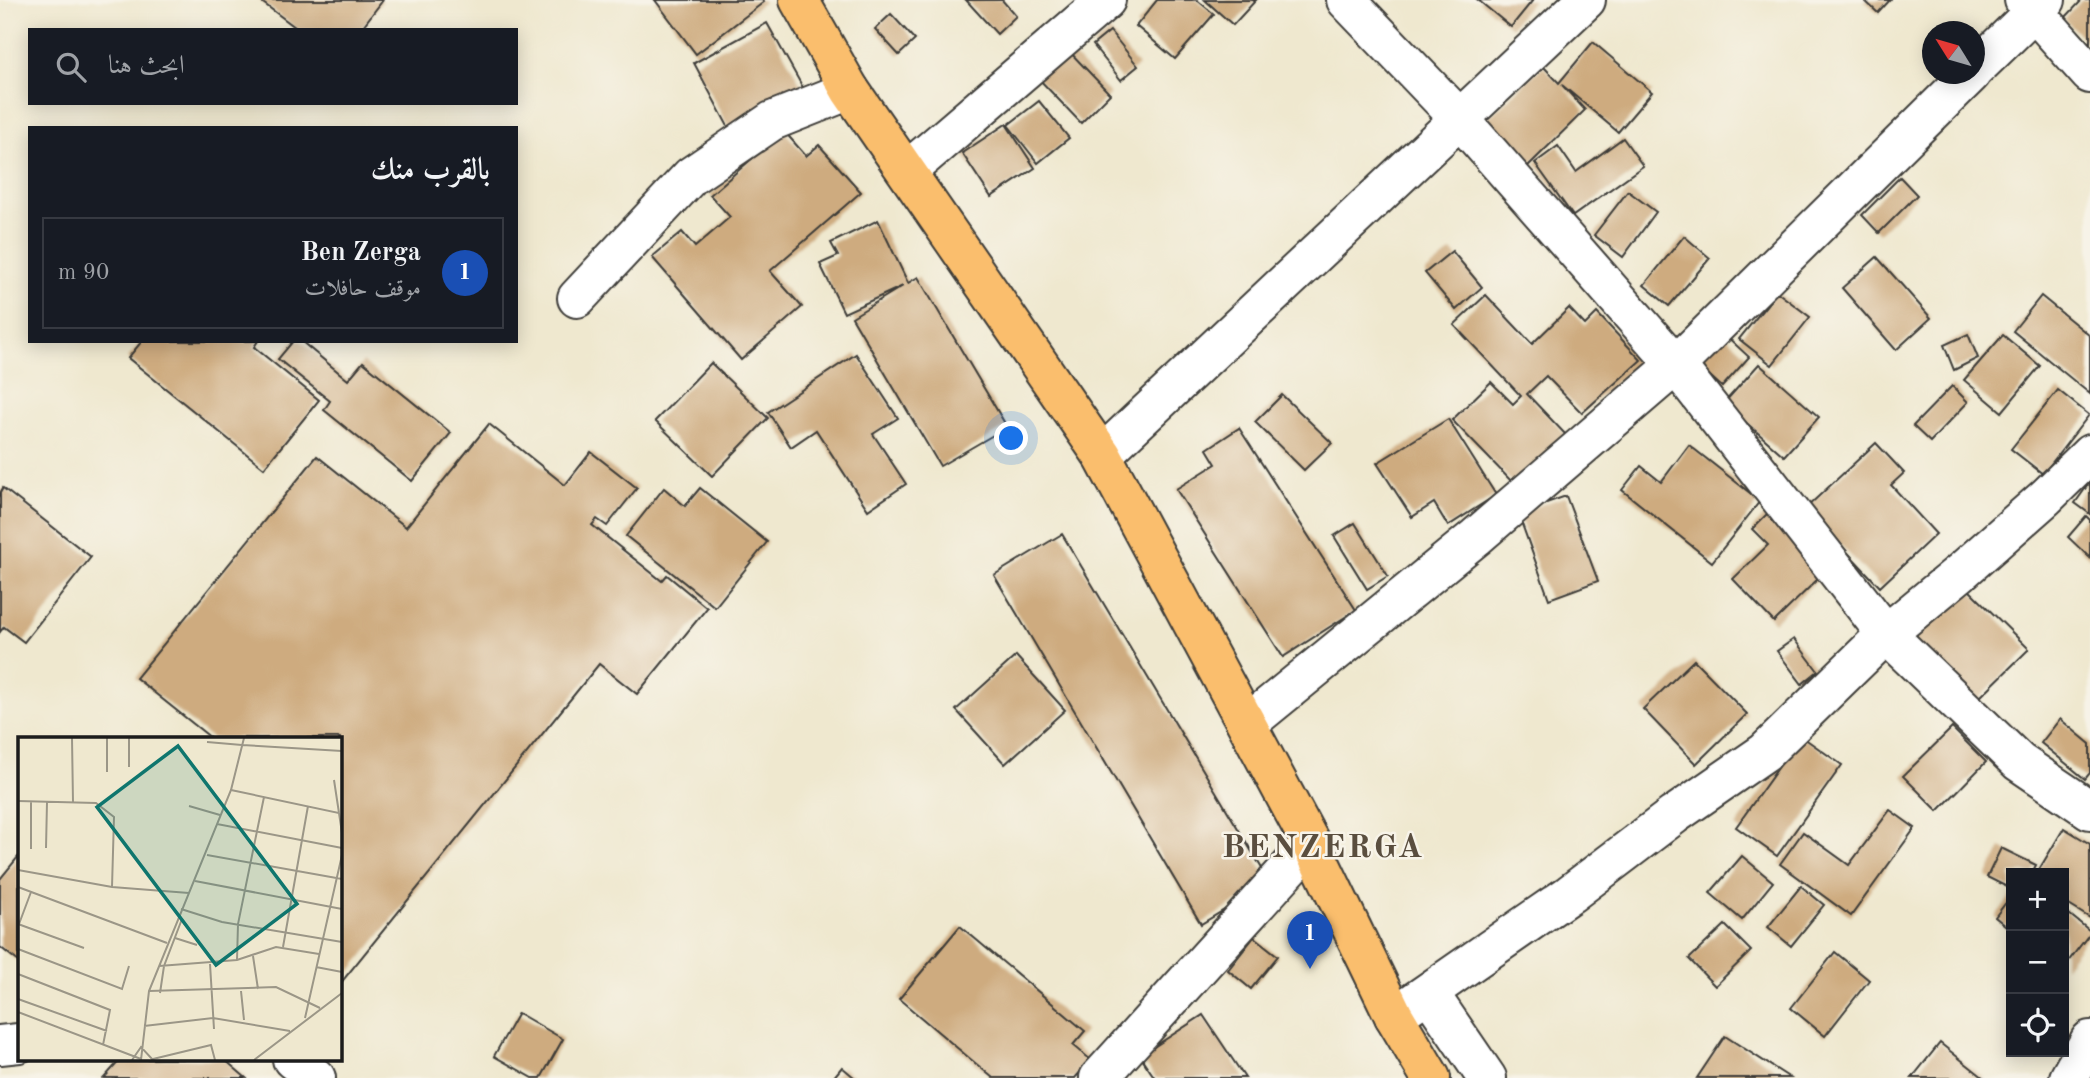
<!DOCTYPE html>
<html lang="ar">
<head>
<meta charset="utf-8">
<style>
	body { margin:0; font-family:"Old Standard TT",Amiri,serif; background:#242831; color:#f1f3f6; direction:rtl }
	.controls { position:absolute; right:21px; bottom:21px; display:grid; overflow:hidden; border-radius:0px; box-shadow:0 4px 18px #0003 }
	.controls button { width:63px; height:63px; display:grid; place-items:center; padding:0; border:0; border-bottom:2px solid #363941; background:#171b24; color:#f1f3f6; font:35px sans-serif }
	.compass { position:absolute; left:1922px; top:21px; width:63px; height:63px; border-radius:50%; background:#171b24; box-shadow:0 4px 18px #0003; rotate:307deg }
	.you { position:absolute; left:1012px; top:439px; width:24px; height:24px; margin:-18px; border:5px solid #fff; border-radius:50%; background:#1a73e8; box-shadow:0 0 0 10px #1a73e833 }
	.badge { display:grid; place-items:center; width:46px; height:46px; border-radius:50%; background:#d93025; color:#fff; font-size:23px; font-weight:700 }
	.pin { position:absolute; translate:-50% -58px; filter:drop-shadow(0 2px 4px #0008) }
	.pin::after { content:''; position:absolute; top:37px; width:24px; height:21px; background:inherit; clip-path:polygon(0 0,100% 0,50% 100%) }
	.list { margin:0; padding:0; list-style:none }
	h2 { display:flex; justify-content:space-between; align-items:center; height:91px; margin:0; padding:0 28px; font-size:30px }
	h2 small { font-size:23px; font-weight:400; color:#9ea1a6 }
	.list li { display:grid; grid-template-columns:46px 1fr auto; gap:21px; align-items:center; box-sizing:border-box; height:112px; margin:0 14px 14px; padding:0 14px; border:2px solid #363941; border-radius:0px }
	.list b { display:block; font-size:26px; white-space:nowrap }
	.list p { margin:0; font-size:23px; white-space:nowrap; color:#9ea1a6 }
	.list em { font-size:23px; font-style:normal; color:#9ea1a6 }
	.icon { flex:none; width:38px; height:38px; fill:none; stroke:currentColor; stroke-width:2; stroke-linecap:round; stroke-linejoin:round }
	.map { position:relative; flex:none; width:2090px; height:1078px; overflow:hidden; direction:ltr }
	.search { position:absolute; background:#171b24; box-shadow:0 4px 18px #0003; left:28px; top:28px; width:490px; height:77px; display:flex; align-items:center; gap:18px; box-sizing:border-box; padding:0 24px; border-radius:0px; color:#9ea1a6; font-size:26px }
	.panel { position:absolute; background:#171b24; box-shadow:0 4px 18px #0003; left:28px; top:126px; width:490px; height:217px; border-radius:0px; direction:rtl }
	.map>svg:first-child { display:block }
	.building { fill:#ceab7f }
	.lines { fill:none; stroke-linecap:round; stroke-linejoin:round }
	.minor-casing { stroke:#3c3b37; stroke-width:42 }
	.major-casing { stroke:#3c3b37; stroke-width:42 }
	.minor { stroke:#fff; stroke-width:38 }
	.major { stroke:#fabe6d; stroke-width:38 }
	.labels { text-anchor:middle; stroke-width:5; stroke-linejoin:round; paint-order:stroke }
	.district-label { font-size:33px; font-weight:bold; letter-spacing:2px; fill:#5a4e3f; stroke:#f7f3e8 }
	.inset-road { fill:none; stroke:#9b9687; stroke-width:2 }
	.view { fill:#0f766e; fill-opacity:0.15; stroke:#0f766e; stroke-width:3.5 }
	.inset-edge { fill:none; stroke:#1c1c1c; stroke-width:3.5 }
</style>
</head>
<body>
<div class="map">
<svg width="2090" height="1078" viewBox="0 0 2090 1078">
	<rect width="100%" height="100%" fill="#f7f3e8"/>
	<filter id="ink" filterUnits="userSpaceOnUse"><feTurbulence type="fractalNoise" baseFrequency=".0143" numOctaves="2"/><feDisplacementMap in="SourceGraphic" scale="14" xChannelSelector="R" yChannelSelector="G"/><feConvolveMatrix kernelMatrix="1 2 1 2 8 2 1 2 1" color-interpolation-filters="sRGB"/></filter>
	<filter id="wash" filterUnits="userSpaceOnUse"><feTurbulence type="fractalNoise" baseFrequency=".00686" numOctaves="4" result="noise"/><feDisplacementMap in="SourceGraphic" scale="28" xChannelSelector="R" yChannelSelector="G"/><feGaussianBlur stdDeviation="1.57" result="paint"/><feColorMatrix in="noise" values="0 0 0 0 0 0 0 0 0 0 0 0 0 0 0 0 0 1.4 0 .05"/><feComposite in="paint" operator="in"/></filter>
	<g filter="url(#wash)">
		<rect width="100%" height="100%" fill="#efe8cf"/>
		<g id="blocks">
			<g class="building">
				<path d="M259 0H383L360 30H299Z"/>
				<path d="M655 0H762L764 2 696 54Z"/>
				<path d="M966 0H1002L1016 16 997 34Z"/>
				<path d="M1157 0H1197L1214 14 1175 59 1136 26Z"/>
				<path d="M1205 0H1256L1233 25Z"/>
				<path d="M1478 0H1533L1511 27Z"/>
				<path d="M1864 0H1890L1878 13Z"/>
				<path d="M2082 0H2090V45L2064 19Z"/>
				<path d="M891 14 915 40 899 55 875 29Z"/>
				<path d="M767 23 806 93 732 134 694 63Z"/>
				<path d="M1110 31 1138 66 1121 80 1093 45Z"/>
				<path d="M1593 42 1652 92 1618 132 1562 85 1585 110 1526 168 1483 123 1543 66 1559 83Z"/>
				<path d="M1067 49 1110 94 1081 123 1037 77Z"/>
				<path d="M1039 101 1069 138 1038 163 1008 125Z"/>
				<path d="M1006 124 1035 168 991 197 962 153Z"/>
				<path d="M784 131 806 156 819 145 861 192 770 271 802 307 741 360 652 257 682 232 695 247 730 217 710 195Z"/>
				<path d="M1623 138 1643 166 1573 216 1535 163 1558 146 1576 172Z"/>
				<path d="M1900 177 1917 195 1879 233 1862 215Z"/>
				<path d="M1628 191 1656 212 1623 257 1594 235Z"/>
				<path d="M878 220 908 283 918 277 1007 427 940 466 852 317 903 286 844 313 820 264 838 256 831 243Z"/>
				<path d="M1684 236 1710 258 1669 306 1644 285Z"/>
				<path d="M1452 251 1482 287 1456 310 1425 273Z"/>
				<path d="M1877 257 1931 318 1896 350 1842 288Z"/>
				<path d="M1777 292 1810 317 1772 365 1739 339Z"/>
				<path d="M1486 295 1532 344 1569 308 1585 325 1597 313 1641 360 1582 413 1546 376 1527 394 1567 436 1516 486 1452 420 1491 382 1513 404 1521 396 1454 325Z"/>
				<path d="M2041 296 2090 336V394L2013 331Z"/>
				<path d="M1723 333 1749 357 1722 387 1696 363Z"/>
				<path d="M1968 334 1978 358 1954 370 1944 345Z"/>
				<path d="M2003 335 2040 366 2002 412 1964 380Z"/>
				<path d="M142 341H258L254 347 319 400 264 468 128 358Z"/>
				<path d="M293 341H301L348 380 363 362 451 433 412 481 324 410 330 401 278 359Z"/>
				<path d="M856 354 898 418 873 434 906 484 868 510 816 430 791 447 768 412Z"/>
				<path d="M711 363 768 418 712 476 655 421Z"/>
				<path d="M1759 364 1819 417 1784 456 1724 403Z"/>
				<path d="M1952 386 1968 402 1930 442 1913 426Z"/>
				<path d="M2058 390 2089 415 2043 474 2011 449Z"/>
				<path d="M1282 395 1332 443 1304 470 1255 422Z"/>
				<path d="M1448 419 1496 495 1448 526 1434 503 1412 517 1377 463Z"/>
				<path d="M489 424 565 485 591 452 637 488 607 526 597 519 592 525 662 581 667 575 707 608 637 694 599 664 340 984V738H211L136 678 317 456 406 527Z"/>
				<path d="M1239 428 1356 610 1283 657 1176 489 1216 464 1207 449Z"/>
				<path d="M1876 443 1904 473 1891 485 1936 534 1880 587 1806 508Z"/>
				<path d="M1689 445 1760 501 1712 562 1622 490 1641 466 1661 482Z"/>
				<path d="M2090 482V514L2075 503Z"/>
				<path d="M3 488 91 557 24 642 4 627 0 632V493Z"/>
				<path d="M664 488 685 506 700 488 767 542 715 607 626 536Z"/>
				<path d="M1566 496 1598 581 1549 599 1518 513Z"/>
				<path d="M1768 513 1825 572 1774 622 1733 579 1768 545 1752 529Z"/>
				<path d="M2086 516 2090 520V558L2068 537Z"/>
				<path d="M1355 523 1388 576 1367 589 1334 536Z"/>
				<path d="M1062 534 1270 882 1201 924 994 575Z"/>
				<path d="M1964 585 2029 649 1975 702 1911 639Z"/>
				<path d="M1794 639 1818 671 1802 684 1777 651Z"/>
				<path d="M1016 656 1065 710 1005 764 956 710Z"/>
				<path d="M1694 660 1747 714 1696 764 1643 709Z"/>
				<path d="M2060 719 2090 744V773L2085 779 2041 743Z"/>
				<path d="M1952 728 1986 762 1938 811 1903 776Z"/>
				<path d="M1801 736 1842 765 1777 856 1736 827Z"/>
				<path d="M1890 810 1915 828 1851 916 1780 864 1803 832 1849 865Z"/>
				<path d="M2064 828 2090 844V918L2064 902V873H2037Z"/>
				<path d="M2001 848 2036 865 2032 873H2011V889L1987 877Z"/>
				<path d="M1742 856 1773 882 1742 920 1710 893Z"/>
				<path d="M18 857 19 858V962L0 947V879Z"/>
				<path d="M1801 886 1824 905 1791 946 1768 927Z"/>
				<path d="M2011 896V930L1995 917Z"/>
				<path d="M2064 910 2090 931V933L2064 967Z"/>
				<path d="M1725 925 1751 951 1715 986 1689 959Z"/>
				<path d="M960 926 1085 1031 1073 1045 1091 1060 1075 1078H993L899 999Z"/>
				<path d="M1254 937 1278 956 1251 989 1228 970Z"/>
				<path d="M1835 952 1869 980 1825 1036 1791 1008Z"/>
				<path d="M518 1013 563 1039 541 1078H533L494 1056Z"/>
				<path d="M1203 1015 1245 1078H1155L1140 1056Z"/>
				<path d="M1725 1036 1790 1078H1697Z"/>
				<path d="M1940 1043 1984 1078H1912Z"/>
				<path d="M121 1059H224L246 1078H104Z"/>
				<path d="M842 1067 855 1078H833Z"/>
			</g>
		</g>
	</g>
	<g filter="url(#ink)">
		<use href="#blocks" fill-opacity="0" stroke="#3c3b37" stroke-width="2"/>
		<g class="lines">
			<g class="minor-casing">
				<g id="minor">
					<path d="M1346 0 1459 118 1676 365 1886 634 2019 762 2090 810"/>
					<path d="M2024 0 2090 74"/>
					<path d="M1974 70 2046 0"/>
					<path d="M907 171 1106 0"/>
					<path d="M577 298 691 176 772 121 850 90"/>
					<path d="M1102 455 1586 0"/>
					<path d="M1247 724 1476 537 1676 365 1971 74"/>
					<path d="M1429 993 1487 1078"/>
					<path d="M1394 1016 1570 894 1674 815 1765 752 1886 634 1961 572 2046 497 2090 454"/>
					<path d="M0 1045 19 1043"/>
					<path d="M292 1059 316 1078"/>
					<path d="M1099 1078 1311 844"/>
					<path d="M2069 1078 2090 1040"/>
				</g>
			</g>
			<g class="major-casing">
				<path id="major" d="M799 0 850 90 1102 455 1311 844 1394 1016 1431 1078"/>
			</g>
			<use href="#minor" class="minor"/>
			<use href="#major" class="major"/>
		</g>
	</g>
	<g class="labels">
		<g class="district-label">
			<text x="1323" y="857">BENZERGA</text>
		</g>
	</g>
	<g transform="translate(18 737)">
		<rect width="324" height="324" fill="#efe8cf"/>
		<path class="inset-road" d="M54 1 55 65M111 1V30M189 5 224 8M224 8 324 14M89 35V1M316 43 321 76M213 53 321 76 324 96M0 64 78 66 96 80 94 150M13 64V112M171 69 202 78M199 87 324 111M28 111 29 65M189 118 324 142M0 133 94 150 171 156M177 144 324 172M0 150 149 206M163 172 204 185 324 205M0 187 66 211M1 187 13 155M157 201 179 208M265 210 290 69M0 212 104 252 111 229M235 219 240 252M219 223 220 187 246 60M192 227 196 292M141 229 219 223 258 210 301 217M298 230 324 235M0 237 92 273 85 308M131 254 258 250 302 271M223 254 226 283M142 256 146 229 164 182M0 262 89 294M0 275 123 322M287 281 324 118M126 289 195 281 272 294M135 322 193 308 197 323M114 323 123 310 135 323M123 323 131 254 213 53 226 1M236 323 324 256"/>
		<path class="view" d="M160 9 279 167 198 228 79 70Z"/>
		<rect width="324" height="324" class="inset-edge"/>
	</g>
</svg>
<div class="controls">
<button>+</button>
<button>−</button>
<button><svg class="icon" aria-label="locate" viewBox="0 0 24 24"><circle cx="12" cy="12" r="6"/><path d="M12 2v4M12 18v4M2 12h4M18 12h4"/></svg></button>
</div>
<svg class="compass" viewBox="-18 -18 36 36"><path d="M0-13l5 13h-10z" fill="#e53935"/><path d="M0 13l5-13h-10z" fill="#9ea1a6"/></svg>
<div class="you"></div>
<div class="pin badge" style="left:1310px;top:969px;background:#1a4fb4">1</div>
<div class="search"><svg class="icon" aria-label="search" viewBox="0 0 24 24"><circle cx="10" cy="10" r="6"/><path d="M15 15l6 6"/></svg>ابحث هنا</div>
<section class="panel">
<h2>بالقرب منك<small></small></h2>
<ul class="list">
<li><span class="badge" style="background:#1a4fb4">1</span><div><b>Ben Zerga</b><p>موقف حافلات</p></div><em>90 m</em></li>
</ul>
</section>
</div>
</body>
</html>
